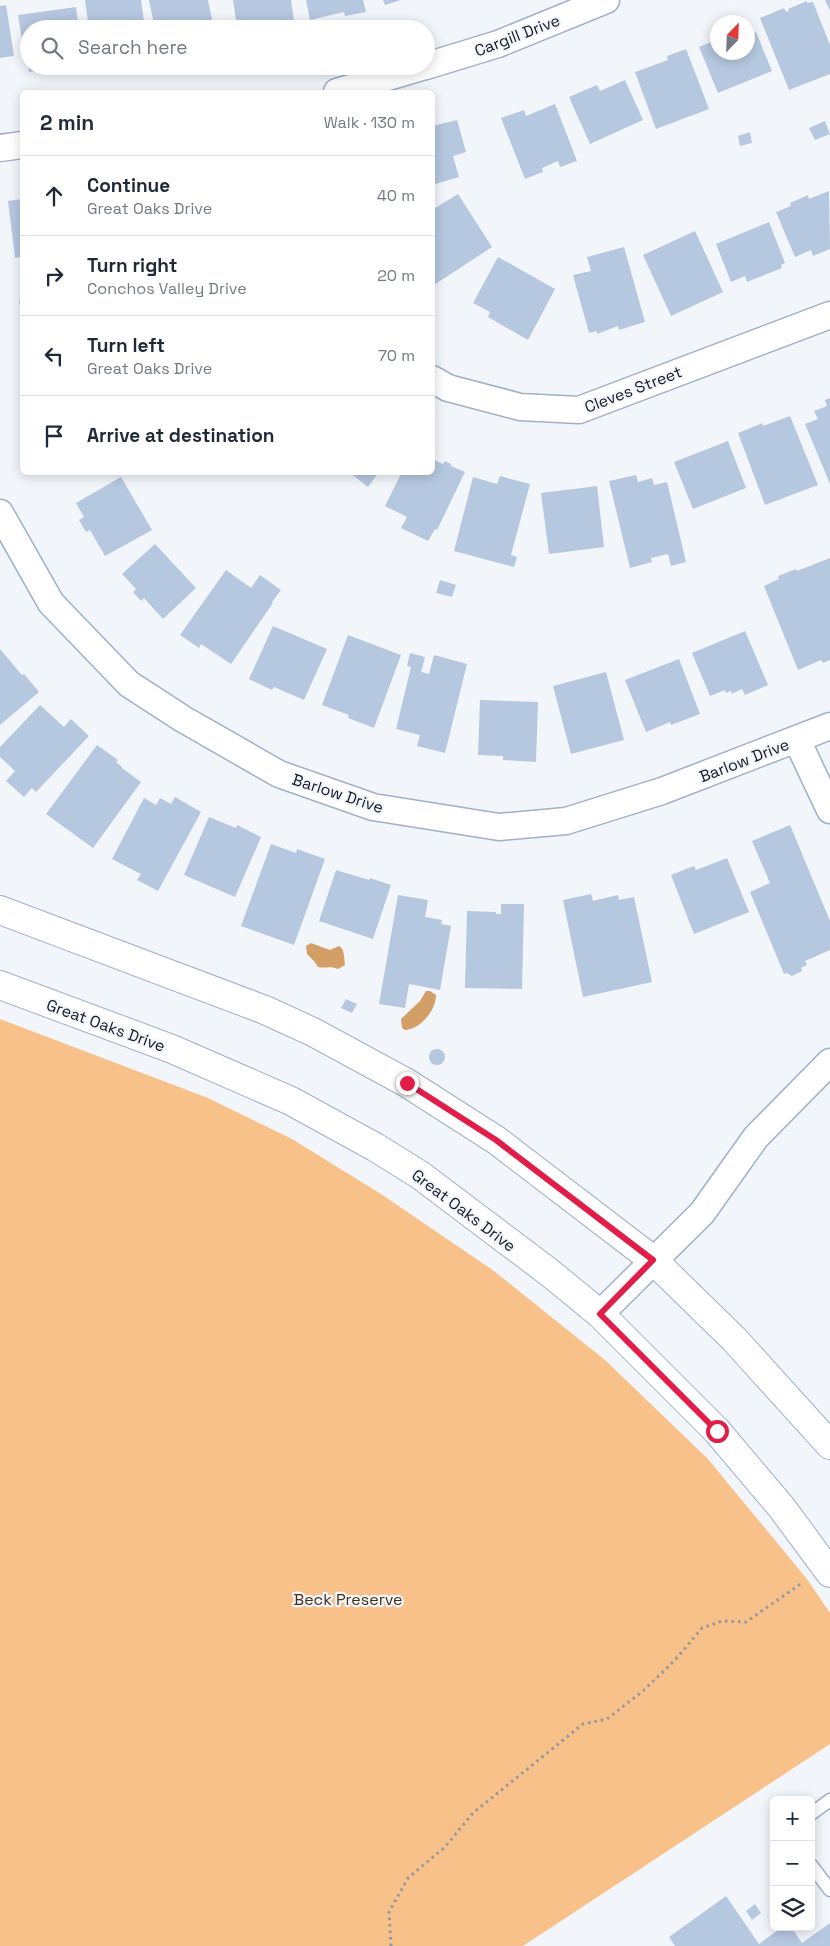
<!DOCTYPE html>
<html lang="en">
<head>
<meta charset="utf-8">
<style>
	body { margin:0; font-family:"Space Grotesk",sans-serif; background:#f2f2f3; color:#1f2937 }
	.controls { position:absolute; right:15px; bottom:15px; display:grid; overflow:hidden; border-radius:8px; box-shadow:0 2px 12px #0003 }
	.controls button { width:45px; height:45px; display:grid; place-items:center; padding:0; border:0; border-bottom:1px solid #e0e1e3; background:#fff; color:#1f2937; font:25px sans-serif }
	.compass { position:absolute; left:710px; top:15px; width:45px; height:45px; border-radius:50%; background:#fff; box-shadow:0 2px 12px #0003; rotate:23deg }
	.stop { position:absolute; width:15px; height:15px; margin:-11px; border:4px solid #e11d48; border-radius:50%; background:#fff }
	.stop.end { background:#e11d48; border-color:#fff; box-shadow:0 1px 5px #0008 }
	.list { margin:0; padding:0; list-style:none }
	h2 { display:flex; justify-content:space-between; align-items:center; height:65px; margin:0; padding:0 20px; font-size:21px }
	h2 small { font-size:16px; font-weight:400; color:#747a83 }
	.list li { display:grid; grid-template-columns:32px 1fr auto; gap:15px; align-items:center; box-sizing:border-box; height:80px; padding:0 20px; border-top:1px solid #e0e1e3 }
	.list b { display:block; font-size:19px; white-space:nowrap }
	.list p { margin:0; font-size:16px; white-space:nowrap; color:#747a83 }
	.list em { font-size:16px; font-style:normal; color:#747a83 }
	.icon { flex:none; width:28px; height:28px; fill:none; stroke:currentColor; stroke-width:2; stroke-linecap:round; stroke-linejoin:round }
	.map { position:relative; flex:none; width:830px; height:1946px; overflow:hidden }
	.search { position:absolute; background:#fff; box-shadow:0 2px 12px #0003; left:20px; top:20px; width:415px; height:55px; display:flex; align-items:center; gap:12px; box-sizing:border-box; padding:0 18px; border-radius:28px; color:#747a83; font-size:19px }
	.panel { position:absolute; background:#fff; box-shadow:0 2px 12px #0003; left:20px; top:90px; width:415px; height:385px; border-radius:8px }
	.map>svg:first-child { display:block }
	.green { fill:#f8c18a }
	.water { fill:#d49e67 }
	.building { fill:#b6c7e0 }
	.lines { fill:none; stroke-linecap:round; stroke-linejoin:round }
	.service-casing { stroke:#9fb0c8; stroke-width:15 }
	.minor-casing { stroke:#9fb0c8; stroke-width:29 }
	.tertiary-casing { stroke:#9fb0c8; stroke-width:30 }
	.path { stroke:#94999f; stroke-width:3; stroke-dasharray:2.5 4; stroke-linecap:butt }
	.service { stroke:#fff; stroke-width:12 }
	.minor { stroke:#fff; stroke-width:26 }
	.tertiary { stroke:#fff; stroke-width:28 }
	.route { stroke:#e11d48; stroke-width:6 }
	.labels { text-anchor:middle; stroke-width:4.5; stroke-linejoin:round; paint-order:stroke }
	.street-label { font-size:16px; fill:#141a23; stroke:#f2f6fb }
	.park-label { font-size:16px; fill:#442d14; stroke:#f2f6fb }
</style>
</head>
<body>
<div class="map">
<svg width="830" height="1946" viewBox="0 0 830 1946">
	<rect width="100%" height="100%" fill="#f2f6fb"/>
	<path class="green" d="M0 1019 208 1098 292 1139 381 1194 494 1271 605 1360 707 1458 807 1579 830 1613V1744L523 1946H0Z"/>
	<g class="water">
		<path d="M311 943 330 950 339 946C345 949 344 959 345 965L338 969C329 965 326 969 318 967L314 961 307 954 306 946Z"/>
		<path d="M426 991H430L436 995C436 1010 421 1029 405 1030L402 1028 401 1019 420 1001Z"/>
	</g>
	<g class="building">
		<path d="M85 0H141L145 29H89Z"/>
		<path d="M149 0H208L214 29H155Z"/>
		<path d="M233 0H291L295 28 265 29 264 21 257 22V24L237 27Z"/>
		<path d="M306 0H363L366 12 345 16 344 12 310 20Z"/>
		<path d="M383 0H401L385 5Z"/>
		<path d="M825 0H830V11Z"/>
		<path d="M807 1V3L813 2 830 45V74L789 90 760 18 784 8 786 12 789 11 788 9Z"/>
		<path d="M6 5 14 56 0 58V6Z"/>
		<path d="M76 7 79 29H29V64H26L18 15Z"/>
		<path d="M756 32 772 71 718 93 699 47 718 39V52H748V35Z"/>
		<path d="M686 49 709 109 656 129 635 72 668 60 667 56Z"/>
		<path d="M28 66H61V67L29 72Z"/>
		<path d="M625 80 643 120 590 144 569 97 597 85 600 91Z"/>
		<path d="M555 104 577 161 560 167 558 161 542 168 543 172 525 179 501 118 524 110 526 116Z"/>
		<path d="M457 120 466 152 453 156 459 177 432 185V126Z"/>
		<path d="M825 121 830 134 815 140 809 128Z"/>
		<path d="M750 132 752 143 740 146 738 136Z"/>
		<path d="M829 191 830 249 813 256 811 250 795 257 776 212 791 206 790 203 808 195 809 199Z"/>
		<path d="M458 194 492 247 434 285 432 210Z"/>
		<path d="M22 199V257L15 258 8 201Z"/>
		<path d="M769 222 785 263 781 265 782 268 747 282 745 276 731 282 716 244Z"/>
		<path d="M695 231 723 292 671 316 643 255Z"/>
		<path d="M624 247 645 322 619 330 618 326 597 334V331L589 333 573 275 591 271 587 257Z"/>
		<path d="M498 257 555 289 528 340 488 317 490 312 473 303Z"/>
		<path d="M22 299V313H21L19 300Z"/>
		<path d="M830 398V484L805 424 818 419 814 411 827 406 825 400Z"/>
		<path d="M790 416 818 485 765 505 738 433 763 423V426Z"/>
		<path d="M728 441 746 488 693 509 674 462Z"/>
		<path d="M432 459 443 464 445 461 451 464V466L465 472 437 530 435 529 428 541 401 528 407 517 385 506 402 472H432Z"/>
		<path d="M349 472H379L368 487Z"/>
		<path d="M636 475 638 482 652 478 654 485 667 482 686 562 671 566 668 554 651 558 652 562 630 568 609 481Z"/>
		<path d="M500 476 530 484 511 555 517 557 514 567 454 551 473 477 497 484Z"/>
		<path d="M121 477 152 530 105 556 90 530 86 532 79 520 84 517 76 503Z"/>
		<path d="M597 486 604 547 549 554 541 493Z"/>
		<path d="M155 544 196 588 163 619 144 598 141 601 133 592 136 589 122 574Z"/>
		<path d="M830 558V660L823 663 821 660 798 670 764 586 779 579 778 576 796 569 797 571Z"/>
		<path d="M226 570 251 588 260 575 281 590 272 602 273 603 231 664 201 644 199 648 180 635Z"/>
		<path d="M440 580 456 585 452 597 436 593Z"/>
		<path d="M273 626 327 649 304 700 274 687 272 690 249 679Z"/>
		<path d="M745 631 768 685 745 695 742 689 732 694 731 691 726 693 725 690 710 696 692 653Z"/>
		<path d="M348 635 401 655 374 728 348 718 349 715 322 705Z"/>
		<path d="M0 649 22 675 24 674 39 692 0 725Z"/>
		<path d="M410 653 425 657 421 672 429 674 434 655 467 664 445 753 417 746 420 735 396 729 411 667 407 666Z"/>
		<path d="M679 659 700 714 671 725 670 722 646 732 625 680Z"/>
		<path d="M606 672 624 740 571 754 553 686Z"/>
		<path d="M480 700 538 702 536 762 503 760V756L478 755Z"/>
		<path d="M40 705 64 727 71 719 89 736 36 792 32 788 24 797 6 781 15 771 0 757V747Z"/>
		<path d="M97 745 118 760 116 762 122 767V768L141 782 93 848 46 814Z"/>
		<path d="M175 797 201 812 158 891 137 880 141 874 112 859 144 798 156 805 160 798 171 804Z"/>
		<path d="M209 817 236 828 237 825 261 837 235 897 184 875Z"/>
		<path d="M790 825 830 921V950L805 961 807 965 801 968 802 971 792 976 787 973 784 974 750 892 770 883 752 841Z"/>
		<path d="M271 844 296 853 297 849 325 859 294 945 241 926Z"/>
		<path d="M727 858 749 912 694 934 671 875 694 866 696 870Z"/>
		<path d="M336 870 369 880 370 878 391 885 373 939 319 921Z"/>
		<path d="M591 894 593 901 618 895 619 900 634 897 652 982 583 997 563 900Z"/>
		<path d="M398 895 428 900 425 917 442 920 441 924 451 926 440 990 409 984 405 1008 379 1004Z"/>
		<path d="M501 904H524L522 989 465 988 467 911 496 912V914H501Z"/>
		<path d="M346 999 357 1004 352 1013 341 1008Z"/>
		<circle cx="437" cy="1057" r="8"/>
		<path d="M726 1896 759 1944 782 1927H791L802 1943 830 1923V1946H675L669 1937Z"/>
		<path d="M755 1904 761 1913 752 1920 746 1911Z"/>
	</g>
	<g class="lines">
		<g class="service-casing">
			<g id="service">
				<path d="M811 1814 830 1800"/>
				<path d="M811 1865 830 1890"/>
			</g>
		</g>
		<g class="minor-casing">
			<g id="minor">
				<path d="M426 66 498 44 606 0"/>
				<path d="M337 92 425 66"/>
				<path d="M0 148 22 145"/>
				<path d="M432 379 448 388 520 407 579 410 830 315"/>
				<path d="M0 513 51 603 129 684 183 719 279 774 373 807 499 827 566 821 662 791 830 726"/>
				<path d="M797 740 830 810"/>
				<path d="M600 1314 702 1213 756 1137 830 1062"/>
			</g>
		</g>
		<g class="tertiary-casing">
			<g id="tertiary">
				<path d="M0 910 265 1010 313 1032 407 1083 496 1140 653 1260 734 1339 830 1445"/>
				<path d="M0 985 172 1049 291 1101 375 1147 420 1175 550 1273 600 1314 717 1431 782 1508 830 1573"/>
			</g>
		</g>
		<path class="path" d="M391 1946 389 1912 408 1878 445 1847 473 1813 583 1724 607 1719 643 1691 675 1660 702 1628 722 1621 746 1622 802 1583"/>
		<use href="#service" class="service"/>
		<use href="#minor" class="minor"/>
		<use href="#tertiary" class="tertiary"/>
	</g>
	<g class="lines">
		<path class="route" d="M407 1083 496 1140 653 1260 600 1314 717 1431"/>
	</g>
	<g class="labels">
		<g class="street-label">
			<text transform="translate(517 35) rotate(-21)" y="6">Cargill Drive</text>
			<text transform="translate(633 389) rotate(-21)" y="6">Cleves Street</text>
			<text transform="translate(744 760) rotate(-21)" y="6">Barlow Drive</text>
			<text transform="translate(338 793) rotate(18)" y="6">Barlow Drive</text>
			<text transform="translate(106 1025) rotate(20)" y="6">Great Oaks Drive</text>
			<text transform="translate(464 1210) rotate(37)" y="6">Great Oaks Drive</text>
		</g>
		<g class="park-label">
			<text x="348" y="1605">Beck Preserve</text>
		</g>
	</g>
</svg>
<div class="controls">
<button>+</button>
<button>−</button>
<button><svg class="icon" aria-label="layers" viewBox="0 0 24 24"><path d="M12 4l9 5-9 5-9-5zM3 14l9 5 9-5"/></svg></button>
</div>
<svg class="compass" viewBox="-18 -18 36 36"><path d="M0-13l5 13h-10z" fill="#e53935"/><path d="M0 13l5-13h-10z" fill="#747a83"/></svg>
<div class="stop" style="left:717px;top:1431px"></div>
<div class="stop end" style="left:407px;top:1083px"></div>
<div class="search"><svg class="icon" aria-label="search" viewBox="0 0 24 24"><circle cx="10" cy="10" r="6"/><path d="M15 15l6 6"/></svg>Search here</div>
<section class="panel">
<h2>2 min<small>Walk · 130 m</small></h2>
<ul class="list">
<li><svg class="icon" aria-label="ahead" viewBox="0 0 24 24"><path d="M12 20V5M6 11l6-6 6 6"/></svg><div><b>Continue</b><p>Great Oaks Drive</p></div><em>40 m</em></li>
<li><svg class="icon" aria-label="right" viewBox="0 0 24 24"><path d="M7 20v-9h11M14 6l5 5-5 5"/></svg><div><b>Turn right</b><p>Conchos Valley Drive</p></div><em>20 m</em></li>
<li><svg class="icon" aria-label="left" viewBox="0 0 24 24"><path d="M17 20v-9H6M10 6l-5 5 5 5"/></svg><div><b>Turn left</b><p>Great Oaks Drive</p></div><em>70 m</em></li>
<li><svg class="icon" aria-label="arrive" viewBox="0 0 24 24"><path d="M6 21V4h12l-3 4 3 4H6"/></svg><div><b>Arrive at destination</b></div></li>
</ul>
</section>
</div>
</body>
</html>
